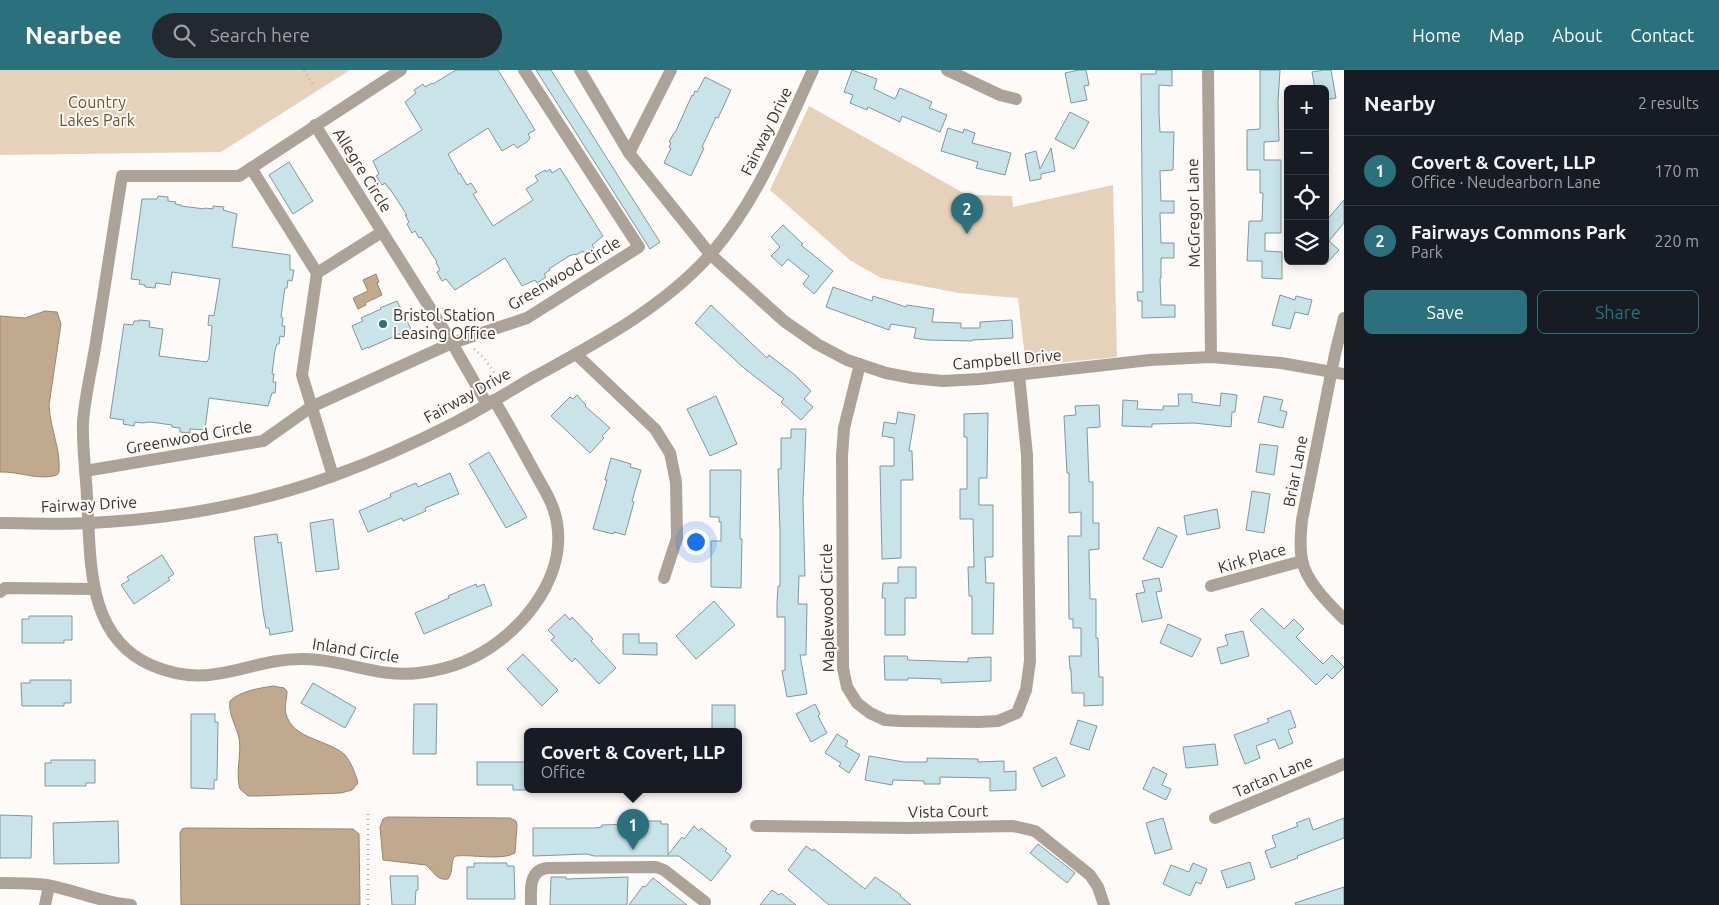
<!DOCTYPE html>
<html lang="en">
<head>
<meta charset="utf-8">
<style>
	body { margin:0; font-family:Ubuntu,sans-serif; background:#242831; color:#f1f3f6 }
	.controls { position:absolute; right:15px; top:15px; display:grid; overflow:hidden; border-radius:8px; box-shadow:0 2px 12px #0003 }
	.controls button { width:45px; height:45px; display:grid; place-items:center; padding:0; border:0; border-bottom:1px solid #363941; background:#171b24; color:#f1f3f6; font:25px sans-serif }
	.you { position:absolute; left:695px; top:471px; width:18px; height:18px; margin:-12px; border:4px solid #fff; border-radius:50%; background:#1a73e8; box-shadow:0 0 0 8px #1a73e833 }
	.badge { display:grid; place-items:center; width:32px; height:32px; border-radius:50%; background:#2a717d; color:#fff; font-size:16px; font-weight:700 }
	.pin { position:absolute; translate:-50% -41px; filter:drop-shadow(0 1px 2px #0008) }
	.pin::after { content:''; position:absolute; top:26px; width:18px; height:15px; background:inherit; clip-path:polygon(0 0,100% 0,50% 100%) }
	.popup { position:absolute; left:524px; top:658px; width:218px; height:65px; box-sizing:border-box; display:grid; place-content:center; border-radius:8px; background:#171b24; filter:drop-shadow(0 1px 4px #0005); font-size:16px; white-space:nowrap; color:#9ea1a6 }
	.popup b { font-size:19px; color:#f1f3f6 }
	.popup::after { content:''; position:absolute; left:50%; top:100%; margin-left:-10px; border:10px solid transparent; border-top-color:#171b24 }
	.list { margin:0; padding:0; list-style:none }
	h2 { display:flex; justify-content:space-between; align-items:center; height:65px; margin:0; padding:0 20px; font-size:21px }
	h2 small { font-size:16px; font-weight:400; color:#9ea1a6 }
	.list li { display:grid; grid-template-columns:32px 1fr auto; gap:15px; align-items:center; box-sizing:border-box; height:70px; padding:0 20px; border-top:1px solid #363941 }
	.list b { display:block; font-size:19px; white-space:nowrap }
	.list p { margin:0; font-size:16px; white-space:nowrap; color:#9ea1a6 }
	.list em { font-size:16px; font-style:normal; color:#9ea1a6 }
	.actions { display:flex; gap:10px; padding:15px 20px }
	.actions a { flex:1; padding:11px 0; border:1px solid #2a717d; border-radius:8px; text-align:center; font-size:18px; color:#2a717d }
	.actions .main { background:#2a717d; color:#fff }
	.icon { flex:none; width:28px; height:28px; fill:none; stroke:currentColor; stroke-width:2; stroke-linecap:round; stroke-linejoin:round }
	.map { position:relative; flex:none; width:1344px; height:835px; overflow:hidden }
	header { display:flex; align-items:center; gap:30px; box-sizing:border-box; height:70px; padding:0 25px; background:#2a717d; color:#fff }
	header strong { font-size:24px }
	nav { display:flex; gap:28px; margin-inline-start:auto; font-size:18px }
	.search { width:350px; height:45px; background:#242831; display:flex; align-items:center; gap:12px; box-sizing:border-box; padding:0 18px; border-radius:28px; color:#9ea1a6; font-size:19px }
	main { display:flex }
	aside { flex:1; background:#171b24 }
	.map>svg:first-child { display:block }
	.green { fill:#e6d1bb }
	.water { fill:#c1a98f; stroke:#988671 }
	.building { fill:#c9e4e9; stroke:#7f989d }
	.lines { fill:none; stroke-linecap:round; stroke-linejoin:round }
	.path { stroke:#b5b0ac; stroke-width:2.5; stroke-dasharray:1 4; stroke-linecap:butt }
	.minor { stroke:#ada297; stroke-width:12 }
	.poi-dot { fill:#2a717d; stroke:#fefaf7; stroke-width:2 }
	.labels { text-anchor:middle; stroke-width:4; stroke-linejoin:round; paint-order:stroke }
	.park-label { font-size:16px; fill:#734f23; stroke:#fefaf7 }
	.street-label { font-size:16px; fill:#39332c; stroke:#fefaf7 }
	.poi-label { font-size:16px; fill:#39332c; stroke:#fefaf7; text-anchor:start }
</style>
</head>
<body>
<header>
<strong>Nearbee</strong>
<div class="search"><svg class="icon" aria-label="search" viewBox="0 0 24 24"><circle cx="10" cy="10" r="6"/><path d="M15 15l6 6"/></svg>Search here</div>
<nav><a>Home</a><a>Map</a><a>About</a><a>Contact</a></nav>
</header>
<main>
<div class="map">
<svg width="1344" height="835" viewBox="0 0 1344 835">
	<rect width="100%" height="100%" fill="#fefaf7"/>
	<g class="green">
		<path d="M0 0H350L221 82 0 85Z"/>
		<path d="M809 36 967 125 1012 126 1013 137 1113 115 1117 287 1026 296 1018 228 959 223 881 208 851 191 770 120Z"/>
	</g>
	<g class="water">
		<path d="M376 204 379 212 377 213 382 225 365 233 366 235 358 239 353 228 368 221 363 210Z"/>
		<path d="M45 241 57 242 61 254 49 335C50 358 61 379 59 402L57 405C38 411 19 401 0 402V246L25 248Z"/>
		<path d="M273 616 284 618 287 621C287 629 284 637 286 644 293 670 328 669 345 685 351 692 354 701 357 709L358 713 352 720 341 723 257 726H248L240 719C235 702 242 685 239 668 236 655 228 644 230 631 240 621 260 618 273 616Z"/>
		<path d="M388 747 510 748 516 751 517 755 515 783C502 791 471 784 455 786 450 792 454 801 448 809 437 811 434 802 426 795L383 790 380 757 383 749Z"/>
		<path d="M186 758 353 759 359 764 360 835H181L180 763 182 759Z"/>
	</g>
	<g class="building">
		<path d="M456 0H498L535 60 528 64 530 68 527 72 517 78 514 74 502 81 488 58 448 84 459 104 460 103 467 115 471 113 477 122 473 124 493 156 533 130 526 119 538 111 535 106 545 100 546 102 550 99 552 103 560 98 603 166 592 175 594 178 585 184 583 181 576 185 575 184 569 186 549 199 550 200 544 204 546 207 537 213 535 210 522 216 505 188 455 220 446 209 442 211 437 202 440 200 436 193 437 192 421 167 419 168 415 161 412 163 407 154 409 152 405 145H407L390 119H389L385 113 382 115 376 106 379 104 373 91 422 60 405 32 416 23 414 20 423 14 425 17 432 13 433 14Z"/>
		<path d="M536 0H551L660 172 650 179Z"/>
		<path d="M852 0 877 9 874 19 895 29 900 18 932 32 929 38 947 45 940 62 902 46 900 52 868 37 867 40 850 33 853 25 844 22Z"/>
		<path d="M1079 0H1086L1089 15 1084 16 1087 30 1071 33 1065 3Z"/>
		<path d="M1156 0H1172V16L1159 15V44L1160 62H1174L1173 100 1160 101 1161 131H1174V143H1160L1161 173H1174V188H1161V208H1160L1161 235H1175V247L1142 248V231H1138L1137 222H1143L1141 4H1156Z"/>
		<path d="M1260 0H1280L1278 32 1279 71 1264 72V90H1281V163H1265V181L1282 182V209L1262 208V191H1247L1249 151H1262L1263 123H1260V100H1247V60L1260 59Z"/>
		<path d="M1324 0H1331L1336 28 1325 30V19H1315L1312 2Z"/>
		<path d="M705 7 731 20 718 48 716 47 702 77 704 78 691 106 664 93 671 78 669 77 671 73 669 72 674 63H675L692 25 693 26 695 21 697 22Z"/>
		<path d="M1070 42 1089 52 1074 79 1055 69Z"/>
		<path d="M948 58 963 63 964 59 975 63 972 73 1011 83 1005 105 976 98 978 92 941 81Z"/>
		<path d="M1051 78 1055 101 1041 104V109L1030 111 1025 84 1036 81 1040 99Z"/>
		<path d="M289 92 313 131 293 144 269 105Z"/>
		<path d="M158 126 168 127V131L176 132 175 134 181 135V136L205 139V138L213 139V136L224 137 223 140 237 144 232 177 290 185V200H294L292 211 288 210 287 218H285L284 224 281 247 283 248 282 256H285L284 267 280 266 279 274H277L275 280 272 304H274L273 312H276L275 323H272L268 336 209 328 205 360 190 359V363L180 362V358L172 357V355L150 352 143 353 135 352 134 356 123 354 124 350 110 348 124 254 133 255 134 251H139V250L150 251 149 257 163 259 159 286 207 292 209 288 212 256 208 255 209 245 214 246 220 209 172 202 170 215 156 213 155 218 145 217V215L139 214 140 210 131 209 142 129H157Z"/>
		<path d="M1344 130V153L1329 171 1339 180 1325 195V152Z"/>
		<path d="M783 155 803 174 801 175 833 201 814 224 803 214 809 206 788 189 782 196 771 186 780 177 771 167Z"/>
		<path d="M833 217 872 231 873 226 906 237 907 235 934 239 932 252 961 253V258H980V252L1012 250 1013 268 972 270V271L927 270 914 268 916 258 891 254 889 260 826 237Z"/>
		<path d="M1280 225 1295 230 1296 226 1312 230 1308 245 1295 242 1290 259 1272 255Z"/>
		<path d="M397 231 411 259 368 278V277L362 280 352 256 363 251 361 248 381 239 380 238Z"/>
		<path d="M711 235 767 288 769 285 795 305 811 321 804 329 813 337 801 350 781 332 784 329 745 299 695 253Z"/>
		<path d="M1221 323 1237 325 1235 342H1232L1231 357 1194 353 1152 354V357L1122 356 1123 330 1138 331 1137 339 1163 340V336H1179L1178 324H1192V332L1220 336Z"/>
		<path d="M577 325 586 335 585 336 610 358 602 366 604 368 590 383 551 346 570 327 573 329Z"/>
		<path d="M716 326 737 374 710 386 687 339Z"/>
		<path d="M1264 326 1283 330 1280 340 1287 342 1283 358 1258 352Z"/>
		<path d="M1099 335 1100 357 1087 358 1089 412H1093V453H1099V479L1089 480 1090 529H1096V568H1098L1099 607H1103V635L1084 636V623H1072L1071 599H1070L1069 586H1081V558H1073V549H1069L1068 466H1081V442L1069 443V403H1067L1064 346 1076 345 1075 336Z"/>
		<path d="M898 342 915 345 909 381H912L913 410H901V488L882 489 880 396H894V368L882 366 884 352 896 354Z"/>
		<path d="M988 343 987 408H979V435H993V487H985L986 513H994L993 564H972V526H969L968 497H974L973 449H960V419H967V367H964V344Z"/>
		<path d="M791 359H806L803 430 805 506H799L798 534H807L806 585H800L807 624 787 627 782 601 785 600V547H777V534L778 516H780V462L778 399H781V368H791Z"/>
		<path d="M1260 374 1278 376 1274 405 1256 402Z"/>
		<path d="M489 382 527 447 506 458 469 394Z"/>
		<path d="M611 388 631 394 630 397 641 400 632 431 634 432 625 465 614 462 613 464 593 459 607 410H605Z"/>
		<path d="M710 400H741L740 469H742L741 518 711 517V471H721V452H719V447H710Z"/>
		<path d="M450 403 459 424 425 438 426 441 403 451 402 448 368 462 359 441 391 427 390 424 416 413 418 417Z"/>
		<path d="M1252 421 1270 424 1264 463 1246 460Z"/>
		<path d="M1217 439 1220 458 1187 465 1184 446Z"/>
		<path d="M333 449 339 499 316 502 310 453Z"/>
		<path d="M1158 457 1177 466 1162 498 1143 489Z"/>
		<path d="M277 464 278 473 281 472 293 561 270 565 269 558H266L263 541 254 467Z"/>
		<path d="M162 485 174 504 168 508 170 510 134 534 121 515 129 510 127 507Z"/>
		<path d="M898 497H916V528H905V565H885V528H882L883 513H898Z"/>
		<path d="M1159 508 1162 521 1156 522 1162 548 1142 552 1136 524 1145 522 1142 511Z"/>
		<path d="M476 514 477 517 484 514 492 535 424 564 415 543 449 528 448 526Z"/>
		<path d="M714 531 735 555 696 589 676 566Z"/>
		<path d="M1262 538 1284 559 1294 549 1304 559 1296 567 1323 594 1332 585 1344 597 1332 609 1327 604 1316 615 1250 550Z"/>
		<path d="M565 544 570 550 572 547 593 569 591 571 616 598 599 614 575 588 572 592 551 570 555 567 548 560Z"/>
		<path d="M29 546H72V570H64V573H22V549H29Z"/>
		<path d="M1168 554 1201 569 1192 587 1160 573Z"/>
		<path d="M1243 561 1249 586 1221 594 1217 578 1228 575 1225 565Z"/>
		<path d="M623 564H639V573H657V585L623 584Z"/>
		<path d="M523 584 558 620 542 636 507 599Z"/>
		<path d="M884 586H907L908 590 968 592V588L991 587V611L941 613V609L908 608V610H885Z"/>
		<path d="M30 610H71V633H64V636H22L21 613H30Z"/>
		<path d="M313 613 356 638 345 658 301 633Z"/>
		<path d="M414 634H437L436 684H413Z"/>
		<path d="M815 634 820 644 818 646 827 663 811 672 796 644Z"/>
		<rect x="712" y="635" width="23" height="26"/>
		<path d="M1290 640 1296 657 1288 660 1293 673 1279 679 1275 669 1256 676 1260 688 1245 694 1234 665 1269 652 1267 649Z"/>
		<path d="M191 644H215V652H218L217 710H214V719L191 718Z"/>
		<path d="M1078 650 1097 656 1089 680 1070 674Z"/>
		<path d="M837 664 848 671 845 676 860 685 849 703 839 696 841 693 825 683Z"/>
		<path d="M1215 674 1218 695 1186 698 1183 677Z"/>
		<path d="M869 686 904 692H927V688L978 689V692L1004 691V702L1016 701V720L990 721V708L940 707V714H924V711L893 710 892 715 865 710Z"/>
		<path d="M1056 687 1065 706 1042 717 1033 698Z"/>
		<path d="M51 690H95V713H86V716H45V693H51Z"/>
		<path d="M477 692H528V720H513V715H477Z"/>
		<path d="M1153 697 1167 704 1162 715 1171 719 1166 730 1143 719Z"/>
		<path d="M0 745 32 746 31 788H0Z"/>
		<path d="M1163 748 1172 779 1155 784 1146 753Z"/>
		<path d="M1309 748 1313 760 1344 748V768L1297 786 1298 788 1271 798 1265 781 1276 777 1272 766 1298 756 1296 753Z"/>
		<path d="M118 751 119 793 54 794 53 753Z"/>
		<path d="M629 751H661V754H668V785L682 767 684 769 694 756 699 761 701 758 727 779 725 781 731 786 711 811 679 786H594L587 784 533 786V758H595L602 757V755L629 754Z"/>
		<path d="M1038 774 1075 803 1067 813 1030 783Z"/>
		<path d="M806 776 813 781 814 779 865 819 875 807 901 825 900 826 911 835H829L788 800Z"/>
		<path d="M1250 792 1255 809 1227 818 1221 801Z"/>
		<path d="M474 793H507V796H514L515 829H467V797H474Z"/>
		<path d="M1193 793 1207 799 1201 814 1196 812 1190 826 1163 814 1171 795 1189 802Z"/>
		<path d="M390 806H418V820H416L415 835H392Z"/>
		<path d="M551 807H566V809L628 807 627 835H550Z"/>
		<path d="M653 808 687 835H629L643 816 645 817Z"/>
		<path d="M1344 817V835H1296L1295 833Z"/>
		<path d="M772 820 779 825 781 823 796 835H760Z"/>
	</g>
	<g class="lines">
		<g class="path">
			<path d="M304 0 314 16"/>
			<path d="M474 279 484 288 495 304"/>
			<path d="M368 835V743"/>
		</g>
		<g class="minor">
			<path d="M401 0 239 106H122C113 161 105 216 96 272 92 298 85 325 83 352 82 376 86 403 87 427 91 488 85 566 151 595 212 622 247 588 304 589 344 589 376 608 419 603 434 601 449 598 463 592 515 571 567 512 557 453 554 433 543 418 534 401 521 377 508 353 494 330"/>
			<path d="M580 0 629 83 710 184 784 251 817 274 847 290 886 303 912 308 943 311 980 309 1150 290 1211 287 1281 293 1344 304"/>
			<path d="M947 0 1000 25 1016 29"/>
			<path d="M1208 0 1211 287"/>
			<path d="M315 55 452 273 487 334"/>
			<path d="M629 83 671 0"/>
			<path d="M251 98 317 203 302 305 333 406"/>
			<path d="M317 203 382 162"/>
			<path d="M1344 248 1335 284 1302 450C1301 463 1299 476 1302 489 1305 511 1329 534 1344 549"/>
			<path d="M576 284 655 359 670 383 676 412 677 468 664 508"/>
			<path d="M860 294 844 358 842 386 843 598 847 617 857 633 870 643 885 650 901 651 979 652 998 651 1017 643 1026 620 1030 591 1027 385 1019 305"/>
			<path d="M85 401 263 371 311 337 452 273 527 248 639 177 524 0"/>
			<path d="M0 453C30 453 60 455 90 453 172 449 256 434 333 406 375 391 417 372 456 352 483 338 508 322 534 307 596 273 661 239 709 186 757 132 783 64 813 0"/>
			<path d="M1211 516 1302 491"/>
			<path d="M0 522 5 518 94 519"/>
			<path d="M1215 748 1344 694"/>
			<path d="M756 756 908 758 1013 756 1035 761 1090 805 1098 817 1104 835"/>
			<path d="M0 813C16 813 31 813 47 815 75 820 102 833 131 835"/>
			<path d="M45 835 49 816"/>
			<path d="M531 835C531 820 528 800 548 798L656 797 664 800 705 832"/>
		</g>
	</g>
	<circle class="poi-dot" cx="383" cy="254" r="5"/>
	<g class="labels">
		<g class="park-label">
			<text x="97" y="38">Country<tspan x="97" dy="18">Lakes Park</tspan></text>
		</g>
		<g class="street-label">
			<text transform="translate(766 61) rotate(-64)" y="6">Fairway Drive</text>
			<text transform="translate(363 100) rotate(58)" y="6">Allegre Circle</text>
			<text transform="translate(1193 143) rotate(-91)" y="6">McGregor Lane</text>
			<text transform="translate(564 203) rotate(-31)" y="6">Greenwood Circle</text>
			<text transform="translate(1007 289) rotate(-5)" y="6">Campbell Drive</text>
			<text transform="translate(467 325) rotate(-29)" y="6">Fairway Drive</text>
			<text transform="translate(189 367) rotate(-10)" y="6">Greenwood Circle</text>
			<text transform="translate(1295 401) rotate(-79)" y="6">Briar Lane</text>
			<text transform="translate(89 434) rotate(-3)" y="6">Fairway Drive</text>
			<text transform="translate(1252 488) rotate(-16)" y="6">Kirk Place</text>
			<text transform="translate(827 538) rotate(-91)" y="6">Maplewood Circle</text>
			<text transform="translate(356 580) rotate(9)" y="6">Inland Circle</text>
			<text transform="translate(1273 706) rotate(-23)" y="6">Tartan Lane</text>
			<text transform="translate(948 741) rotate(-1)" y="6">Vista Court</text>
		</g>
		<g class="poi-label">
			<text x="393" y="251">Bristol Station<tspan x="393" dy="18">Leasing Office</tspan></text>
		</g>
	</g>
</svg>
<div class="controls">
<button>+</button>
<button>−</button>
<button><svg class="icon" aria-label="locate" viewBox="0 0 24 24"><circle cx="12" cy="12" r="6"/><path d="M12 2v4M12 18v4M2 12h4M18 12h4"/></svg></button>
<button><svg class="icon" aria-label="layers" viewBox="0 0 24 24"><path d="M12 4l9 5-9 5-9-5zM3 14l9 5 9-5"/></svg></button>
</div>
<div class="you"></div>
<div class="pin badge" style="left:633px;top:780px">1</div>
<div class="popup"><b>Covert &amp; Covert, LLP</b>Office</div>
<div class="pin badge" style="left:967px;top:164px">2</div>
</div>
<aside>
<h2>Nearby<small>2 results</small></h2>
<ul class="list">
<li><span class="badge">1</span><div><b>Covert &amp; Covert, LLP</b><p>Office · Neudearborn Lane</p></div><em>170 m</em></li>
<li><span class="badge">2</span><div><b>Fairways Commons Park</b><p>Park</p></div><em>220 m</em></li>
</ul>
<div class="actions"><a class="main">Save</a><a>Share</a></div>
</aside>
</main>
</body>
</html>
